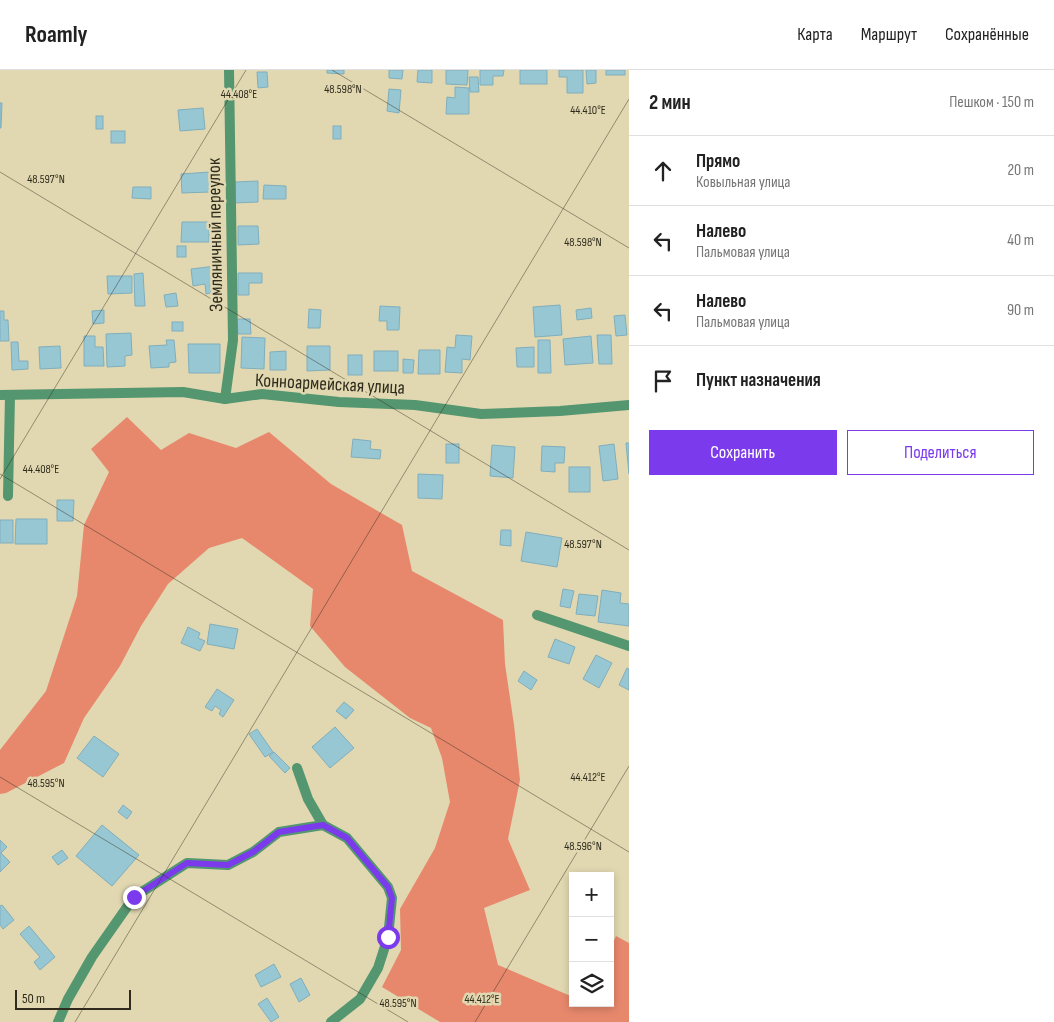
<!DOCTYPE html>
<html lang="ru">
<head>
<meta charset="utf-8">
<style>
	body { margin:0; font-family:"Sofia Sans Condensed",sans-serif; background:#f2f2f2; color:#222 }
	.controls { position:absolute; right:15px; bottom:15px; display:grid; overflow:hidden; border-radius:0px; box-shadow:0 2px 8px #0003 }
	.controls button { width:45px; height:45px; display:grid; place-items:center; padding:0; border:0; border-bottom:1px solid #e0e0e0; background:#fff; color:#222; font:25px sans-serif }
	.scale { position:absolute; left:15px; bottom:12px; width:116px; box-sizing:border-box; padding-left:5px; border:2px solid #302c1d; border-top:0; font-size:14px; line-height:18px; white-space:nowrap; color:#302c1d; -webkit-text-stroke:4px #e1d8b1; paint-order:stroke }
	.stop { position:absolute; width:15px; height:15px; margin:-11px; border:4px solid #7c3aed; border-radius:50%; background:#fff }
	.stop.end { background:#7c3aed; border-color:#fff; box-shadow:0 1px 5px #0008 }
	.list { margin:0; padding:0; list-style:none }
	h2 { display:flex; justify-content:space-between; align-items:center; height:65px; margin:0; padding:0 20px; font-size:21px }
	h2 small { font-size:16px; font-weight:400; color:#767676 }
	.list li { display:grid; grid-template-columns:32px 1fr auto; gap:15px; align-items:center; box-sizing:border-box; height:70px; padding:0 20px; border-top:1px solid #e0e0e0 }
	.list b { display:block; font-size:19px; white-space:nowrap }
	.list p { margin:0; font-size:16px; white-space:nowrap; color:#767676 }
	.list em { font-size:16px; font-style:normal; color:#767676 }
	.actions { display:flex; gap:10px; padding:15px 20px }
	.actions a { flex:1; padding:11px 0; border:1px solid #7c3aed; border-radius:0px; text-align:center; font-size:18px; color:#7c3aed }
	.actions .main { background:#7c3aed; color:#fff }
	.icon { flex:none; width:28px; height:28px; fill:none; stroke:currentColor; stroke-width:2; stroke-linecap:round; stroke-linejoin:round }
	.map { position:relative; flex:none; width:629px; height:952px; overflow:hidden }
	header { display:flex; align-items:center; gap:30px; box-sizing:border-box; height:70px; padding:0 25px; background:#fff; border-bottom:1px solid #e0e0e0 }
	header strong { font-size:24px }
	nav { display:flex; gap:28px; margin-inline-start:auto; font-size:18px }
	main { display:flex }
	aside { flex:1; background:#fff }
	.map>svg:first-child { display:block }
	.green { fill:#e7886d }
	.building { fill:#98c7d4; stroke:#80aebb }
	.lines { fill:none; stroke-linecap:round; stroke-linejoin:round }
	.minor { stroke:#54966f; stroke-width:10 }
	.route { stroke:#7c3aed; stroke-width:6 }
	.ticks { fill:none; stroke:#302c1d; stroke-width:1; stroke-opacity:0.45 }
	.labels { text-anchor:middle; stroke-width:5; stroke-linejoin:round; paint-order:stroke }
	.street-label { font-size:19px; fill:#302c1d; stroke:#e1d8b1 }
	.ticks-label { font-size:12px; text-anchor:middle; fill:#302c1d; stroke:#e1d8b1; stroke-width:5; stroke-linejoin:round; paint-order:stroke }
</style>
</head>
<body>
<header>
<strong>Roamly</strong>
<nav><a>Карта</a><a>Маршрут</a><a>Сохранённые</a></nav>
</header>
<main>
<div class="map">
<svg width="629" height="952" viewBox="0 0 629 952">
	<rect width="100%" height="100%" fill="#e1d8b1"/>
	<path class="green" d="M127 347 161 380 189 363 236 378 269 362 331 414 402 455 412 501 503 550 505 594 514 655 520 710 508 769 530 820 484 838 498 895 573 927V933H610V880L616 866 629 873V952H440L382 917 401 880 400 839 435 778 450 732 442 688 431 658 410 648 345 597 310 556 313 519 242 468 209 478 168 514 141 556 120 596 84 648 64 693 6 723 0 724V680L46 621 77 526 84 455 109 402 91 379Z"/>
	<g class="building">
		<path d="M327 0H344V4L327 3Z"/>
		<path d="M389 0H403L402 9 389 8Z"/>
		<path d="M418 0H432V13L417 12Z"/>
		<path d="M446 0H468L467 15 446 14Z"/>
		<path d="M480 0H504L503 6H493V15H480Z"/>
		<rect x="520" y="0" width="27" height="14"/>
		<path d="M559 0H583V23H567V7H559Z"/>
		<path d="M586 0H596V13L587 14Z"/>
		<rect x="606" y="0" width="19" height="5"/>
		<path d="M257 2H267L268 17 258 18Z"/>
		<path d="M469 7H478L479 22H470Z"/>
		<path d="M455 17 469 18V44H446L447 27 455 28Z"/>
		<path d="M389 19 401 20 399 43 387 41Z"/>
		<path d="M0 33H2L1 58H0Z"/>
		<path d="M203 38 205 59 180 61 178 40Z"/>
		<rect x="96" y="46" width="7" height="13"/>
		<rect x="333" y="56" width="8" height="13"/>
		<rect x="111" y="61" width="14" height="12"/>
		<path d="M210 102 211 122 182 123 181 104Z"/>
		<path d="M258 111V132L235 133V112Z"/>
		<path d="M264 115 286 116V129H263Z"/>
		<path d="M133 117H151V129L132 128Z"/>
		<path d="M182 152H209V172H181Z"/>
		<path d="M238 156H258L259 174 238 175Z"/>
		<rect x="177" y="176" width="9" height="11"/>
		<path d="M216 196 218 214 210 215 211 223 206 224 205 214 193 216 191 199Z"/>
		<path d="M143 203 145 236H135L134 204Z"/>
		<path d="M238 203H262V213H249V225H238Z"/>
		<path d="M107 206H132V223L108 224Z"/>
		<path d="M176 223 178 236 166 237 164 225Z"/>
		<path d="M560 235 562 265 535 267 533 237Z"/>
		<path d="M380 236 400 237 399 260H387V251H379Z"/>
		<path d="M591 238 592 248 577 250 576 240Z"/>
		<path d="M309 239 321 240 320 258H308Z"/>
		<path d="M104 240V253L93 254 92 241Z"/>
		<path d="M0 241H4V250H8L9 271H0Z"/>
		<path d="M625 245 627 265 616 266 614 246Z"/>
		<path d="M237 249H250L251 264H238Z"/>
		<rect x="172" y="252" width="11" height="9"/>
		<path d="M131 263 132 285 125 286V296L107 297 106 264Z"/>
		<path d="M456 265 472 266 470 290 462 289V303L445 302 447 277 455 278Z"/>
		<path d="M597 265H611L612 294H599Z"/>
		<path d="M84 266H95V277H103L104 296H84Z"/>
		<path d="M591 266 593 293 565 295 563 269Z"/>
		<path d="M242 267 265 268 264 299 241 298Z"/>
		<path d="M166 270H174L176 292 169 293V297L151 298 149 276 167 275Z"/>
		<path d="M538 270H550L551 303H538Z"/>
		<path d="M11 272H18L19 291H28V299L12 300Z"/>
		<path d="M188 274H220V303H189Z"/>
		<path d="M60 276 61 298 40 299 39 277Z"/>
		<path d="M307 276H330V300L307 301Z"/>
		<path d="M534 277V297H517L516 278Z"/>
		<path d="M419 280H440V304H418Z"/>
		<path d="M286 281V300H270V282Z"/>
		<rect x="374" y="281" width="24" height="20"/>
		<rect x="348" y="285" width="14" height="20"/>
		<path d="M403 289 414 290 413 303H403Z"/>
		<path d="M353 369 371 371 370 379 381 380 380 389 351 387Z"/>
		<path d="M626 373H629V404Z"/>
		<rect x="446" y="374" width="13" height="19"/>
		<path d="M614 374 618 409 603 411 599 376Z"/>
		<path d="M492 375 515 377 513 408 490 406Z"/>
		<path d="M542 376 565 377 564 393H555V402L541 401Z"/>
		<rect x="569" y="397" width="21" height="25"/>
		<path d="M418 404 443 405 442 429 418 428Z"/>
		<path d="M57 430H74L73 451H57Z"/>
		<path d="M16 449H47V474H15Z"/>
		<rect x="0" y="450" width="13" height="23"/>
		<path d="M501 460H511V476L500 475Z"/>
		<path d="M526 462 562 468 557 497 521 491Z"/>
		<path d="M563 519 574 521 570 538 560 536Z"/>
		<path d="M602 520 621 523 620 533 629 534V556L598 552Z"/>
		<path d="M579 524 598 526 595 546 576 544Z"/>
		<path d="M210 554 238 559 234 579 207 574Z"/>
		<path d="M188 557 200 563 198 568 205 571 200 581 181 573Z"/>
		<path d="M555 569 575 577 569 594 548 587Z"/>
		<path d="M596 585 612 593 599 618 583 609Z"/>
		<path d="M627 598 629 599V620L619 615Z"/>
		<path d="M524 601 537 610 531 620 518 611Z"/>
		<path d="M217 619 234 630 223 647 219 644 221 640 215 636 212 641 205 637Z"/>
		<path d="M344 632 354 640 346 649 336 641Z"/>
		<path d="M335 657 354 678 330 698 312 677Z"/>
		<path d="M257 659 273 682 265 687 249 664Z"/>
		<path d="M94 666 119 684 103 707 77 688Z"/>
		<path d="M274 682 290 698 285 703 269 686Z"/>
		<path d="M123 735 132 742 127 749 118 742Z"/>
		<path d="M102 755 139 785 112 816 76 786Z"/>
		<path d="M0 770 7 777 1 783 10 792 0 802Z"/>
		<path d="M62 780 68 788 58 795 52 787Z"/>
		<path d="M2 835 14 850 3 859 0 855V836Z"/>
		<path d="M29 856 55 887 40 900 34 892 40 887 20 864Z"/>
		<path d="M274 894 281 907 261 917 255 905Z"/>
		<path d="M301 908 310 925 299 932 290 914Z"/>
		<path d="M267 928 279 947 271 952 258 934Z"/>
	</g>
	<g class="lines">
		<g class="minor">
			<path d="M0 325 183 322 225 329 262 324 339 332 415 335 481 344 560 341 629 335"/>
			<path d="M225 329 233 270 229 0"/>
			<path d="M8 426 10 325"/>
			<path d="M537 545 629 576"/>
			<path d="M297 698 308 729 323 755"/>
			<path d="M58 952 68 929 92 887 134 827 187 793 228 795 253 782 279 762 323 755 347 768 388 817 392 828 388 867 378 898 360 929 331 952"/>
		</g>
	</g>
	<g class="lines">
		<path class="route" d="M134 827 187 793 228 795 253 782 279 762 323 755 347 768 388 817 392 828 388 867"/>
	</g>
	<path class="ticks" d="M332 0 629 178M0 102 629 480M0 404 629 782M0 409 246 0M0 707 408 952M75 952 629 29M475 952 629 696"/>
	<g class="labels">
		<g class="street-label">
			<text transform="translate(214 165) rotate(-91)" y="7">Земляничный переулок</text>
			<text transform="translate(330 313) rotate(3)" y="7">Конноармейская улица</text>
		</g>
	</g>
	<g class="ticks-label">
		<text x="343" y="23">48.598°N</text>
		<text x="239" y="28">44.408°E</text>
		<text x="588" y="44">44.410°E</text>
		<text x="46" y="113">48.597°N</text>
		<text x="583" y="176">48.598°N</text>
		<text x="41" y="403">44.408°E</text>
		<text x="583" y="478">48.597°N</text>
		<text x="588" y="711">44.412°E</text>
		<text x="46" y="717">48.595°N</text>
		<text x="583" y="780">48.596°N</text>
		<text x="482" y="933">44.412°E</text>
		<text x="398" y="937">48.595°N</text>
	</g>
</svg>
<div class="controls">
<button>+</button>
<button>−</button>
<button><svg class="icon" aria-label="layers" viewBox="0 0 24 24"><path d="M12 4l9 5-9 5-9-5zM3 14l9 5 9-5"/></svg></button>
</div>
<div class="scale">50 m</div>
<div class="stop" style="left:388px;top:867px"></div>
<div class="stop end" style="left:134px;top:827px"></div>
</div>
<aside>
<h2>2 мин<small>Пешком · 150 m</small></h2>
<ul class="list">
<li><svg class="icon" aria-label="ahead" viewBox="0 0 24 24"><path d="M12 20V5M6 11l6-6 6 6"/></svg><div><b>Прямо</b><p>Ковыльная улица</p></div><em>20 m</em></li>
<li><svg class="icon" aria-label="left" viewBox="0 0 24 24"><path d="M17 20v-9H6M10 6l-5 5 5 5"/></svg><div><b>Налево</b><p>Пальмовая улица</p></div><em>40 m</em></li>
<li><svg class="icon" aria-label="left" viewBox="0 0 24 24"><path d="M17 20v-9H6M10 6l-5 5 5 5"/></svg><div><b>Налево</b><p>Пальмовая улица</p></div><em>90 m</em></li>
<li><svg class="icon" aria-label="arrive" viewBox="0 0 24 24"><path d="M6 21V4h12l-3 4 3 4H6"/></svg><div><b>Пункт назначения</b></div></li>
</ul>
<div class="actions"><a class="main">Сохранить</a><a>Поделиться</a></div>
</aside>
</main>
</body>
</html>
